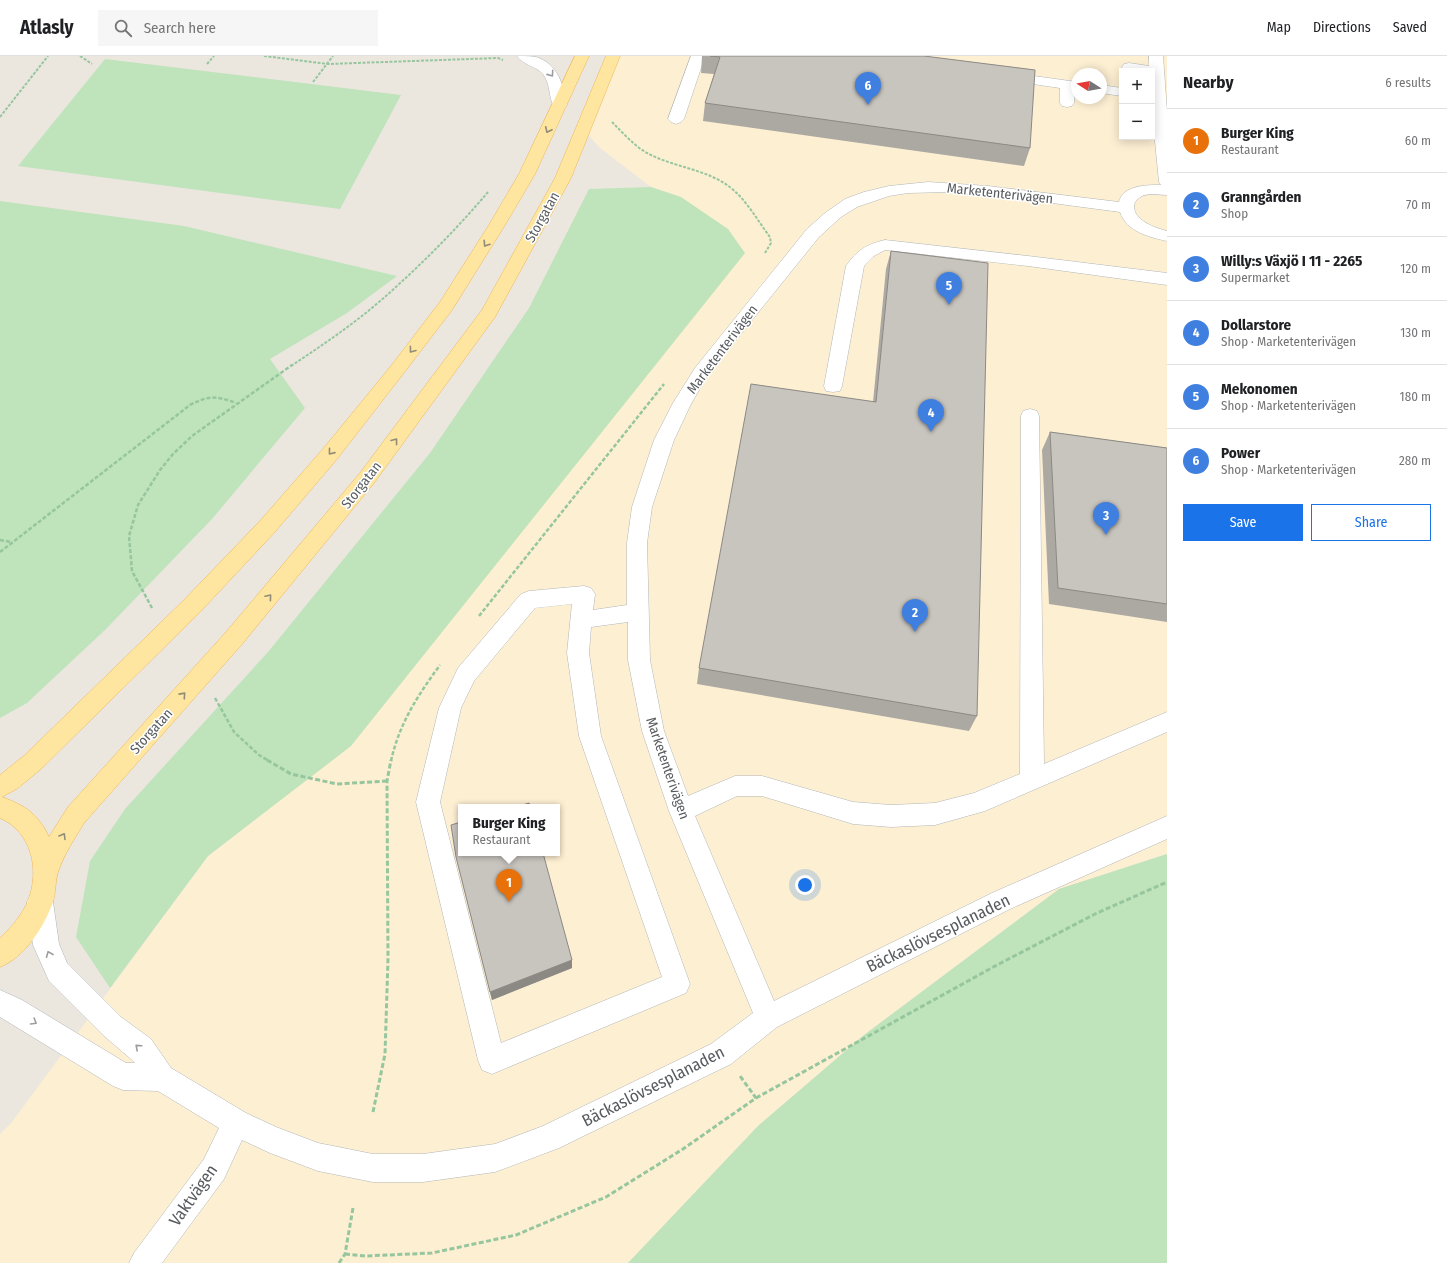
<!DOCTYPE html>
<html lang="en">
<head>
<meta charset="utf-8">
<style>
	body { margin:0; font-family:"Fira Sans Condensed",sans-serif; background:#f6f6f6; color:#202124 }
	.controls { position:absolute; right:12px; top:12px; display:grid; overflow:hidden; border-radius:0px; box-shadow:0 2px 10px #0003 }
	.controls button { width:36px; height:36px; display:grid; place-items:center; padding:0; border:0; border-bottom:1px solid #e0e0e0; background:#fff; color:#202124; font:20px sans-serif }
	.compass { position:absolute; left:1071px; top:12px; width:36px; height:36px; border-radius:50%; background:#fff; box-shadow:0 2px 10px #0003; rotate:281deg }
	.you { position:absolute; left:805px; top:829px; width:14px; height:14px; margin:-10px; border:3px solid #fff; border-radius:50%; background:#1a73e8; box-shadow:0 0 0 6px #1a73e833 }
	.badge { display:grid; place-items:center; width:26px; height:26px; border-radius:50%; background:#1a73e8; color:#fff; font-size:13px; font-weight:700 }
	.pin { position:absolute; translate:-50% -33px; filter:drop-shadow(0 1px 2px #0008) }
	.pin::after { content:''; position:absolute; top:21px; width:14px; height:12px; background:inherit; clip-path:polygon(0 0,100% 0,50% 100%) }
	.popup { position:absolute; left:458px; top:748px; width:102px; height:52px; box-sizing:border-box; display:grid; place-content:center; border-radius:0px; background:#fff; filter:drop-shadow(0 1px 3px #0005); font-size:13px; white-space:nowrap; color:#757577 }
	.popup b { font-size:15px; color:#202124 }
	.popup::after { content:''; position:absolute; left:50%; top:100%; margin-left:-8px; border:8px solid transparent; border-top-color:#fff }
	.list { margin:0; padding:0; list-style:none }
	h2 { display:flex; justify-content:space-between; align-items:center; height:52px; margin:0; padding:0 16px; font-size:17px }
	h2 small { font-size:13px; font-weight:400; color:#757577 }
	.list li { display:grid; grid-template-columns:26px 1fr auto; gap:12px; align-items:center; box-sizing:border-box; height:64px; padding:0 16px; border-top:1px solid #e0e0e0 }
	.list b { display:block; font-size:15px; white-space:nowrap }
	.list p { margin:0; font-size:13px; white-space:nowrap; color:#757577 }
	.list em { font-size:13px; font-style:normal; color:#757577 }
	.actions { display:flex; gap:8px; padding:12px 16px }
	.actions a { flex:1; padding:9px 0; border:1px solid #1a73e8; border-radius:0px; text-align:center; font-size:14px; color:#1a73e8 }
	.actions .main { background:#1a73e8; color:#fff }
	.icon { flex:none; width:22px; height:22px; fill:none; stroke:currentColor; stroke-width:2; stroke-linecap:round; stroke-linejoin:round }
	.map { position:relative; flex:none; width:1167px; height:1207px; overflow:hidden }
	header { display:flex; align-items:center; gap:24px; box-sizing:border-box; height:56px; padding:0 20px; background:#fff; border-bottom:1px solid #e0e0e0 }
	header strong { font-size:19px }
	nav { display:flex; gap:22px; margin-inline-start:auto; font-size:14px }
	.search { width:280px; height:36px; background:#f6f6f6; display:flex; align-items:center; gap:10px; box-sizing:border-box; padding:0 14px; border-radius:0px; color:#757577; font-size:15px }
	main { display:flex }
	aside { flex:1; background:#fff }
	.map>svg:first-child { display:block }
	.commercial { fill:#fdefd2; fill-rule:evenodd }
	.green { fill:#bfe3bb }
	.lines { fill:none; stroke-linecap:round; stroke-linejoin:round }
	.minor-casing { stroke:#b2b6ba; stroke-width:1 }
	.major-casing { stroke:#efb454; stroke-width:1 }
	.path-far2 { stroke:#96c69e; stroke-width:2; stroke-dasharray:3 1.5; stroke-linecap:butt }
	.path-far1 { stroke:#96c69e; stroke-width:2.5; stroke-dasharray:4 2; stroke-linecap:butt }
	.path { stroke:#96c69e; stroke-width:3; stroke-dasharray:5 2.5; stroke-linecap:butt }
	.minor { fill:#fff; fill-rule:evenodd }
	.major { fill:#fee6a1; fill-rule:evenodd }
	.wall { fill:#aca9a3 }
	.shaded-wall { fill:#8c8985 }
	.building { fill:#c8c4be; stroke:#8c8985 }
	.oneway { stroke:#9b9da0 }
	.oneway2 { stroke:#928c77 }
	.labels { text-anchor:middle; stroke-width:3; stroke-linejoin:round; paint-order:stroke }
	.street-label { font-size:14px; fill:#585c60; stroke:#fff }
	.near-street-label { font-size:17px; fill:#585c60; stroke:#fff }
</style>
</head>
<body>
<header>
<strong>Atlasly</strong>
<div class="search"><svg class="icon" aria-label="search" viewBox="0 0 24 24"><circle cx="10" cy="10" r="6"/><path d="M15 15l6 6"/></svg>Search here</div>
<nav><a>Map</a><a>Directions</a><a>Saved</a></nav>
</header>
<main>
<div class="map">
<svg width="1167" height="1207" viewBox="0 0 1167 1207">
	<rect width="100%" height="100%" fill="#ebe7df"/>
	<path class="commercial" d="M613 0H1167V798L1059 833 864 979 758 1070 628 1207H0V1078L12 1066 208 800 339 699 681 141 651 131 600 92 584 74ZM1122 15H1152V81H1122ZM1077 18H1101V42H1077ZM461 751H557V797H461Z"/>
	<g class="green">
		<path d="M105 3 401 39 340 153 18 110Z"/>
		<path d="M651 131 681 141 728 173 745 197 351 690 208 800 110 932 76 881 90 805 125 753 268 596 430 397 529 252 589 133Z"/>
		<path d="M0 145 184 170 397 220 347 257 270 303 305 352 212 463 105 574 27 647 0 662Z"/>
		<path d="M1167 798V1207H628L758 1070 864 979 1059 833Z"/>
	</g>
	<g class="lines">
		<g class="minor-casing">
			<g id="minor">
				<path d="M517 0C523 0 531 0 536 1 558 8 563 28 567 49L565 52 560 53 555 52C548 42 551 28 543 18 536 10 523 9 517 0Z"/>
				<path d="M691 0H705L684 63 681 66 676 68 671 66 668 63Z"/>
				<path d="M1149 0H1163L1167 55V139C1159 139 1149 137 1142 140 1138 142 1135 145 1134 149 1133 165 1156 172 1167 175V185C1149 181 1127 176 1120 156L1022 143 948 136 908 137 889 140 857 151 841 161 819 181 707 320 691 348 674 384 652 451 647 487 650 604 664 675 688 740 735 720H762L853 746 891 749 935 747 974 737 1020 718 1021 360 1023 355 1030 353 1037 355 1039 360 1044 708 1167 656V676L985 755 935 769 891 771 853 768 762 740H737L695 760 774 945 992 837 1167 760V783L1010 853 777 971 731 1008 559 1092 495 1116 423 1126H373L318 1115 270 1097 242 1084 224 1123 162 1207H129L134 1197 204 1103 219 1072 158 1035 123 1034 113 1030 0 961V934L22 944 126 1007H135L131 1003 103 979 49 925 33 889 27 846 31 838 40 834 49 838 53 846 59 888 67 907 121 961 151 983 171 1012 246 1057 276 1071 318 1087 373 1098H423L495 1088 543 1070 711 988 753 957 669 755 642 675 628 604V566L591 571 589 597 601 680 690 928 686 937 492 1018 482 1014 478 1004 416 746 439 652 458 612 521 538 529 535 584 530 591 532 595 538 593 554 627 549V487L632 451 654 384 673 347 695 312 807 173 825 157 845 143 864 136 889 130 928 126 988 130 1119 146C1123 129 1147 129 1161 129L1159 126 1152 55V15H1128L1124 14 1122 11 1124 8 1129 7 1149 10ZM572 548 567 597 579 680 662 921 501 987 440 746 461 652 474 625 535 552Z"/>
				<path d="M1005 16 1077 26V34H1075L1074 47 1072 50 1067 51 1062 50 1060 47V32L1000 23 998 20 1000 17Z"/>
				<path d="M1101 29 1122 32V40L1101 37Z"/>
				<path d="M885 184 1028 200 1167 217V229L1028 210 885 194 874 200 864 210 842 330 840 335 833 336 826 335 824 330 846 210C857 194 867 188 885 184Z"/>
			</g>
		</g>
		<g class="major-casing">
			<path id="major" d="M575 0H589L535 118 505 169 452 254 403 318 337 403 274 477 200 556 41 713 18 732 2 741C26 750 38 758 49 781L68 751 227 575 360 417 482 254 555 122 606 0H620L571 122 495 261 374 427 243 587 84 767C75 782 64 798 58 816 55 825 56 836 53 846 44 871 25 901 0 911V882C11 872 22 859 28 845 40 814 32 776 0 762V719L25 699 184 544 260 465 323 393 391 310 440 246 489 169 519 118Z"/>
		</g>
		<g class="path-far2">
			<path d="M80 0 92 8"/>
			<path d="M264 0 328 8 498 2 503 4"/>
			<path d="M207 8 214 0"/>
			<path d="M313 26 333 0"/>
			<path d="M0 61 48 0"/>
			<path d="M612 66C623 77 635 91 649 98 674 111 704 113 727 129 745 141 757 164 770 181L771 187 765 197"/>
			<path d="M291 310C321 290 351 270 379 246 418 212 455 175 488 136"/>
		</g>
		<g class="path-far1">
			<path d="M0 484 12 486"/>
			<path d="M0 496 190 349C209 339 217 340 236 347"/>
			<path d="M152 552 132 515 129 480 138 449 160 414 173 398 192 380 292 309"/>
			<path d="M479 560 664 328"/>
			<path d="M215 642 234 676 259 699 269 705"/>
			<path d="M391 705C399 668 418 639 440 609"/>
		</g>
		<g class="path">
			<path d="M267 704 291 718 337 728 387 725"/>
			<path d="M756 1042 997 909 1095 858 1167 826"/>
			<path d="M373 1056 385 998 388 903 387 725 391 704"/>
			<path d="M345 1198 365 1200 432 1197 516 1179 606 1141 683 1093 756 1042 740 1020"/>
			<path d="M339 1207 345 1198 353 1152"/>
		</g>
		<use href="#minor" class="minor"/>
		<use href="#major" class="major"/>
	</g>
	<g class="wall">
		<path d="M702 0H924L1030 92 1024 110 703 65 705 47 714 18 701 17Z"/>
		<path d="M891 195 977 660 969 675 697 628 699 612 873 346 886 213Z"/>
		<path d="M1050 376 1167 392V566L1049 548 1042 394Z"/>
		<path d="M456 801 572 904V912L492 944Z"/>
	</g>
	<path class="shaded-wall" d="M572 904V912L492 944 490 936Z"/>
	<g class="building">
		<path d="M710 0H924L1035 14 1030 92 705 47 720 1Z"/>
		<path d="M891 195 988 207 977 660 699 612 751 328 876 346Z"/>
		<path d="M1050 376 1167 392V548L1058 532Z"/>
		<path d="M529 747 531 751H516Z"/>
		<path d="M461 766V797H543L572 904 490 936 456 801 451 769Z"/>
	</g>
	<defs><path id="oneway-chevron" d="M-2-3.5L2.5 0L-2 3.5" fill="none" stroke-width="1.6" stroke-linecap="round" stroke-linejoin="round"/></defs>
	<g class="oneway">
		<use href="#oneway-chevron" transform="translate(551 18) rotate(55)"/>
		<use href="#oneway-chevron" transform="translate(49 898) rotate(-112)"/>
		<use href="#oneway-chevron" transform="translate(34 966) rotate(31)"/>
		<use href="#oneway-chevron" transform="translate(138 991) rotate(-138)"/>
	</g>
	<g class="oneway2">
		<use href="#oneway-chevron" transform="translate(548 74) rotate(115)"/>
		<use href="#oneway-chevron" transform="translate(486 188) rotate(123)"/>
		<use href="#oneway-chevron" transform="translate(412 294) rotate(127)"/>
		<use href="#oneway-chevron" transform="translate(395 385) rotate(-53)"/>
		<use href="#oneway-chevron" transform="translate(331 396) rotate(129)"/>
		<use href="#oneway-chevron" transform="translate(269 541) rotate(-50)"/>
		<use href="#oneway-chevron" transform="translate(183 639) rotate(-48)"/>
		<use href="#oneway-chevron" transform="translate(63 780) rotate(-59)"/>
	</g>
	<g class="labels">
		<g class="street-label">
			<text transform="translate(1000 137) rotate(6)" y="5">Marketenterivägen</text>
			<text transform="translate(542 161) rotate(-61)" y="5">Storgatan</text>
			<text transform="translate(722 293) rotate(-53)" y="5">Marketenterivägen</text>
			<text transform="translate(361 429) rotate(-52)" y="5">Storgatan</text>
			<text transform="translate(151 675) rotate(-48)" y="5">Storgatan</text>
			<text transform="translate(668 712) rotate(71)" y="5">Marketenterivägen</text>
		</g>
		<g class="near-street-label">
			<text transform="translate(938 877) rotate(-26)" y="6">Bäckaslövsesplanaden</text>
			<text transform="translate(653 1030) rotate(-27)" y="6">Bäckaslövsesplanaden</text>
			<text transform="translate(193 1139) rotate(-55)" y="6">Vaktvägen</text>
		</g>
	</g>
</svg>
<div class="controls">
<button>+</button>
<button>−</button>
</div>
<svg class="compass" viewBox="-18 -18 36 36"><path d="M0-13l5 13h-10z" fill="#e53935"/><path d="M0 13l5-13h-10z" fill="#757577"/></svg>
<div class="you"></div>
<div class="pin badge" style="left:509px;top:846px;background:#e8710a">1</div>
<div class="popup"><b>Burger King</b>Restaurant</div>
<div class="pin badge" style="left:915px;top:576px;background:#3f7fe0">2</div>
<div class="pin badge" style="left:1106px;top:479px;background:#3f7fe0">3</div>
<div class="pin badge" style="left:931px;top:376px;background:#3f7fe0">4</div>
<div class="pin badge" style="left:949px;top:249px;background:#3f7fe0">5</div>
<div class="pin badge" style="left:868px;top:49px;background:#3f7fe0">6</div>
</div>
<aside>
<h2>Nearby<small>6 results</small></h2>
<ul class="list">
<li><span class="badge" style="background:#e8710a">1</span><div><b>Burger King</b><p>Restaurant</p></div><em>60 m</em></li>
<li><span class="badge" style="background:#3f7fe0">2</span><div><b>Granngården</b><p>Shop</p></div><em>70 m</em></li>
<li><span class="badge" style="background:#3f7fe0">3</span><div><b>Willy:s Växjö I 11 - 2265</b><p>Supermarket</p></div><em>120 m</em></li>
<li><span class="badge" style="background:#3f7fe0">4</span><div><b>Dollarstore</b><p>Shop · Marketenterivägen</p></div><em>130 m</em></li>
<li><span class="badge" style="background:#3f7fe0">5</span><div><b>Mekonomen</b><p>Shop · Marketenterivägen</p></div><em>180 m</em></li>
<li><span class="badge" style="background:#3f7fe0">6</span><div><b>Power</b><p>Shop · Marketenterivägen</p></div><em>280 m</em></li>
</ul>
<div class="actions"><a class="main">Save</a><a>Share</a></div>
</aside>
</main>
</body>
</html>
